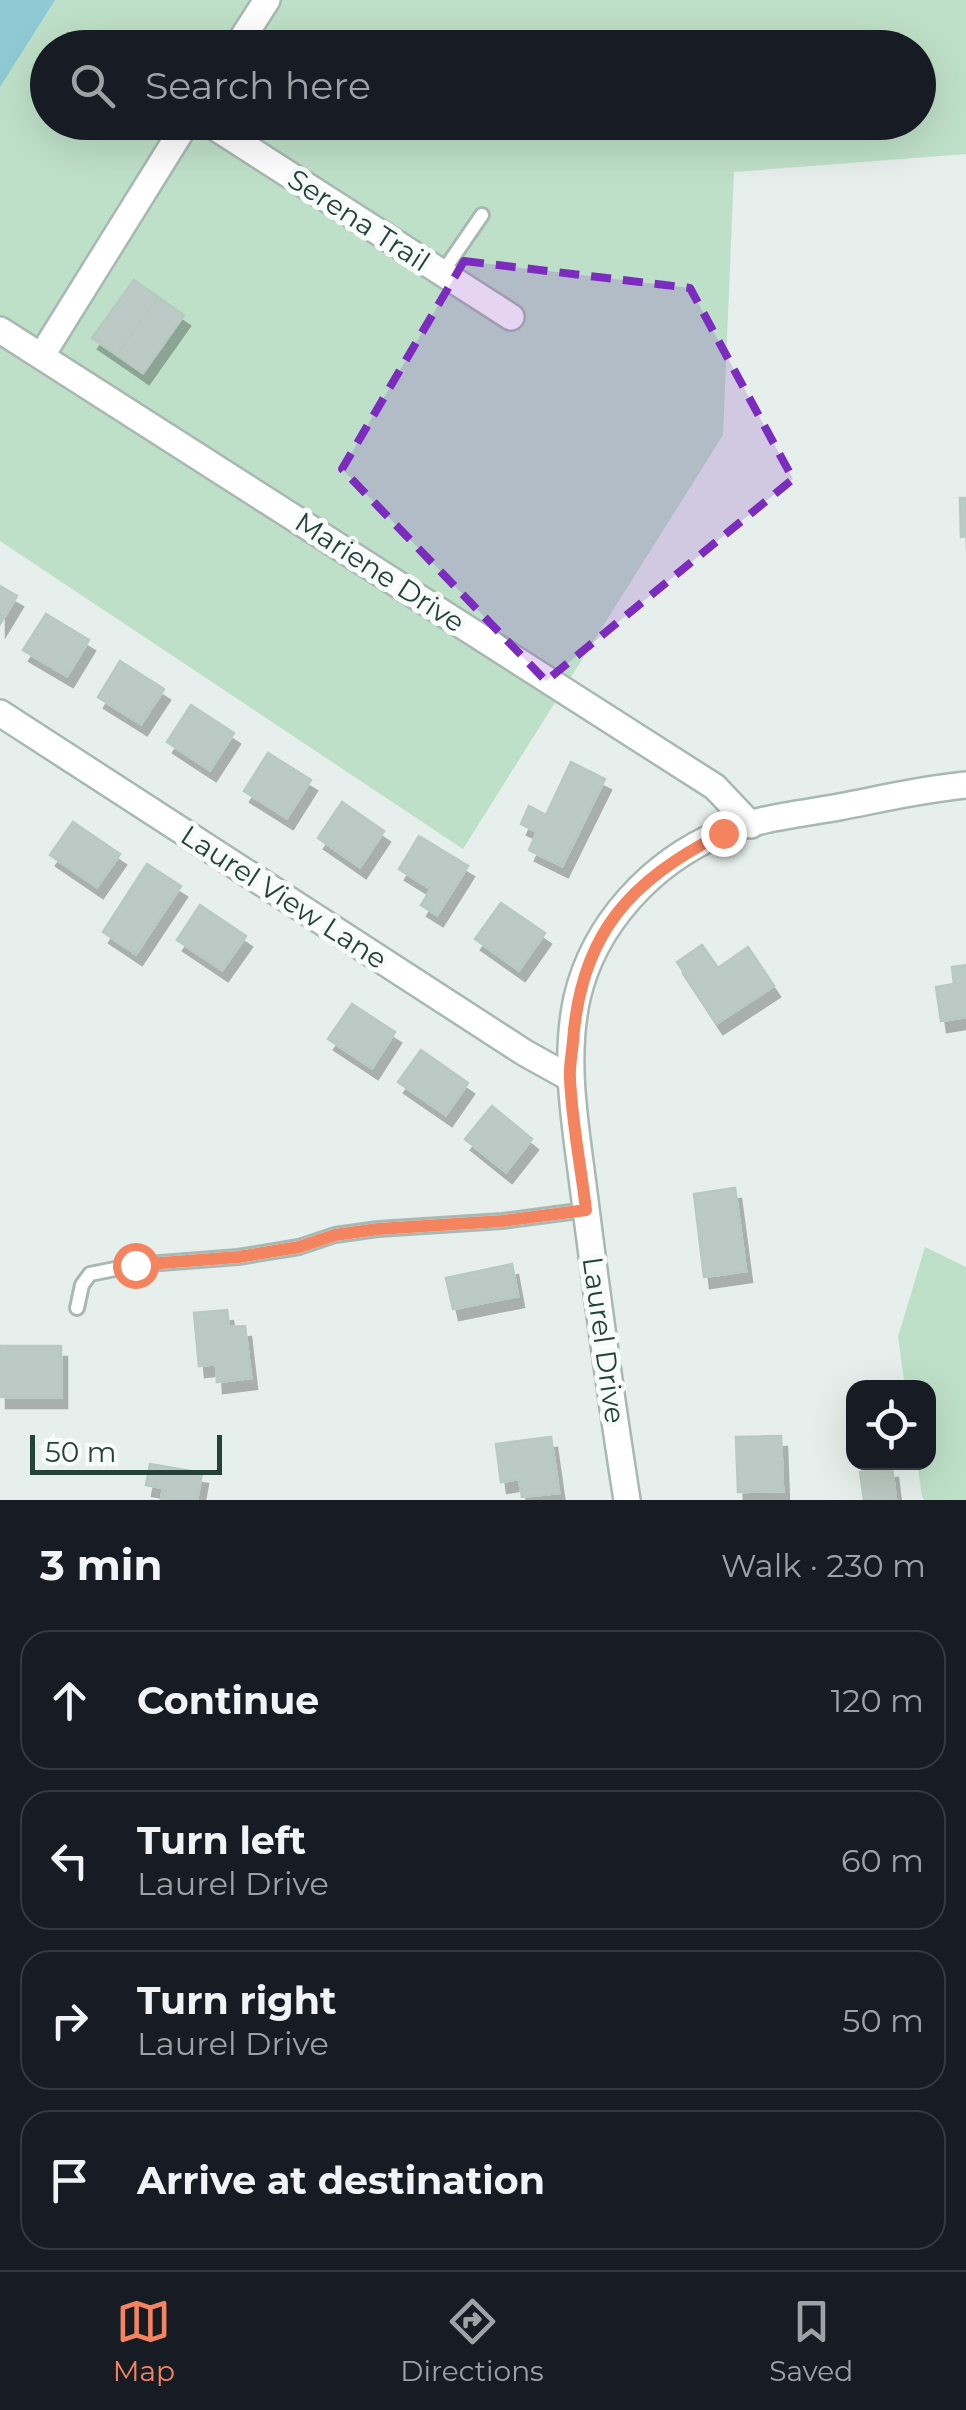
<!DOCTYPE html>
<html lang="en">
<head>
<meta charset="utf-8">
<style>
	body { margin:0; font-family:Montserrat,sans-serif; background:#242831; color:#f1f3f6 }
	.controls { position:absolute; right:30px; bottom:30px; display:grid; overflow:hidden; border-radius:20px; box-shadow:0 10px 40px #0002 }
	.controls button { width:90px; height:90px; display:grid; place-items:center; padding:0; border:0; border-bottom:2px solid #363941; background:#171b24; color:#f1f3f6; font:50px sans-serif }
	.scale { position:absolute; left:30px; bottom:25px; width:192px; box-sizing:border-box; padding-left:10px; border:5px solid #24423a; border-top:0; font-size:28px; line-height:35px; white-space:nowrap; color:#24423a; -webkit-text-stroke:8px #f7fbf9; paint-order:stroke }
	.stop { position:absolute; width:30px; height:30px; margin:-22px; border:8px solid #f4845f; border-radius:50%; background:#fff }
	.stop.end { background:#f4845f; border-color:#fff; box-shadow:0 2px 10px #0008 }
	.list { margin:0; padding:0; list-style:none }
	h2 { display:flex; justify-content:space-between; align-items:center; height:130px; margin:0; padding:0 40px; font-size:42px }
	h2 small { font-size:32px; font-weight:400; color:#9ea1a6 }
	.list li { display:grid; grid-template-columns:65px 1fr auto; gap:30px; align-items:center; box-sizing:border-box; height:140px; margin:0 20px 20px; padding:0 20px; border:2px solid #363941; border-radius:30px }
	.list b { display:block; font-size:38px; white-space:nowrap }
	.list p { margin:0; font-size:32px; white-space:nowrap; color:#9ea1a6 }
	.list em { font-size:32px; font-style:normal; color:#9ea1a6 }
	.icon { flex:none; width:55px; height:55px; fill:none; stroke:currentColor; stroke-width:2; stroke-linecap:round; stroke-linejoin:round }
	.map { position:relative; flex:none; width:966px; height:1500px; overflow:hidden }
	.search { position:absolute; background:#171b24; box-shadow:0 10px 40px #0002; left:30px; right:30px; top:30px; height:110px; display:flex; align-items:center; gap:25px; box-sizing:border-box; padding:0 35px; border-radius:55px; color:#9ea1a6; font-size:38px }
	.sheet { height:770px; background:#171b24 }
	nav { display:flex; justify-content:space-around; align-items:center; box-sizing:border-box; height:140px; border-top:2px solid #363941; background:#171b24; font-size:28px; color:#9ea1a6 }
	nav a { display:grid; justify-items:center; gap:5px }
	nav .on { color:#f4845f }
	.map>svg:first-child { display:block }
	.green { fill:#bfe0c8; fill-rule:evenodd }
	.water { fill:#8ec9d4 }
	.building { fill:#bbcac4; stroke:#b8c9c2; stroke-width:2.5; filter:url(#shadow) }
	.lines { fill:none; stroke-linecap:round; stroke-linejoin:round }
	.service-casing { stroke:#a8b8b2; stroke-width:18 }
	.minor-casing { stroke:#a8b8b2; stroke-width:30 }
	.service { stroke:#fff; stroke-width:12 }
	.minor { stroke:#fff; stroke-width:25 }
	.route { stroke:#f4845f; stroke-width:12 }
	.marked { fill:#7b2cbf; fill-opacity:0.2; stroke:#7b2cbf; stroke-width:8; stroke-dasharray:20 12; stroke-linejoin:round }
	.labels { text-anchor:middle; stroke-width:10; stroke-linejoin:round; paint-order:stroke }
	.street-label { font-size:28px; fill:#24423a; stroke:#f7fbf9 }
</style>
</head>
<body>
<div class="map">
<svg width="966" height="1500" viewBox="0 0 966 1500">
	<defs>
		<filter id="shadow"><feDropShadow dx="6" dy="11" stdDeviation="0" flood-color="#0004"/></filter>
	</defs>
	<rect width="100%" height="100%" fill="#e6efeb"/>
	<g class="green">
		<path d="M0 0H966V154L734 172 723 435 463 849 0 541ZM48 48H918V122H48Z"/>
		<path d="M925 1247 966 1267V1500H924L922 1496 917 1463 928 1462V1388L905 1387 898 1337Z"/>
	</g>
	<path class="water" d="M0 0H55L0 87Z"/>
	<g class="building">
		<path d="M134 280 158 297 117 355 92 338Z"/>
		<path d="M158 297 184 315 143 373 117 355Z"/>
		<path d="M960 498H966V536L961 537Z"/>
		<path d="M0 586 17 596 0 624Z"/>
		<path d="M46 614 89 640 67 676 23 650Z"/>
		<path d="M120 661 164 689 141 724 98 697Z"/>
		<path d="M191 705 234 733 210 770 167 742Z"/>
		<path d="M268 753 311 780 287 818 244 791Z"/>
		<path d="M571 762 605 779 562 866 529 850 537 832 521 824 529 806 546 815Z"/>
		<path d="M342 802 384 831 360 867 318 838Z"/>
		<path d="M73 822 120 854 97 887 50 855Z"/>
		<path d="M419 836 468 866 437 915 421 905 431 889 399 869Z"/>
		<path d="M147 864 181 886 136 954 103 932Z"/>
		<path d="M501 903 545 933 519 970 475 939Z"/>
		<path d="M200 905 246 936 222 970 177 940Z"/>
		<path d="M702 945 718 968 748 947 774 986 717 1023 677 962Z"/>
		<path d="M966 965V1017L941 1021 936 987 954 984 952 967Z"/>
		<path d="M352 1004 395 1032 372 1068 328 1039Z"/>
		<path d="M421 1050 468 1083 446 1115 398 1082Z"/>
		<path d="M492 1106 532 1139 506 1172 465 1139Z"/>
		<path d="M735 1188 746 1271 704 1277 694 1194Z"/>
		<path d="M512 1264 518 1296 453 1309 446 1278Z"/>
		<path d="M227 1310 229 1327 245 1326 251 1378 217 1382 216 1364 199 1366 194 1313Z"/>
		<rect x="0" y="1346" width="61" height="51"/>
		<path d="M781 1436 783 1491 738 1492 736 1437Z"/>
		<path d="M551 1437 559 1493 522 1497 519 1479 501 1482 496 1444Z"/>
		<path d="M150 1464 202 1473 197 1500H161L163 1488 146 1485Z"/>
		<path d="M892 1467 896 1500H864L860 1472Z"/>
	</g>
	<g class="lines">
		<g class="service-casing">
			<g id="service">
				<path d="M442 273 482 215"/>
				<path d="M77 1308 82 1285 90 1274 135 1265 238 1257 299 1247 335 1235 378 1229 502 1221 586 1210"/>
			</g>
		</g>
		<g class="minor-casing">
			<g id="minor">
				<path d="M236 48 267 0"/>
				<path d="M207 122 511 317"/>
				<path d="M0 330 715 787 751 825"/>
				<path d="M42 355 187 122"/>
				<path d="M0 713 525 1053 570 1078"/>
				<path d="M627 1500C611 1398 597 1296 584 1193 576 1128 563 1062 577 998 594 924 652 862 721 833 758 818 801 814 839 807 881 799 923 789 966 785"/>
			</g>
		</g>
		<use href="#service" class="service"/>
		<use href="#minor" class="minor"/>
	</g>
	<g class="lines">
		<path class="route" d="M135 1265 238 1257 299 1247 335 1235 378 1229 502 1221 586 1210C581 1167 572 1123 570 1079 569 1067 572 1053 573 1041 581 933 630 881 723 833"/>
	</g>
	<path class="marked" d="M464 261 690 288 793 479 546 681 342 469Z"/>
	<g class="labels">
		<g class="street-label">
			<text transform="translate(359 220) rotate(33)" y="10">Serena Trail</text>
			<text transform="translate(380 572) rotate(33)" y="10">Mariene Drive</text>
			<text transform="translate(284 897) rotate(33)" y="10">Laurel View Lane</text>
			<text transform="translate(604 1340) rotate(82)" y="10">Laurel Drive</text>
		</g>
	</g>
</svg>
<div class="controls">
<button><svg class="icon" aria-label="locate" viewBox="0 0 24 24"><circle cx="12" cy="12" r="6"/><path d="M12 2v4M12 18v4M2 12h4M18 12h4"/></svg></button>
</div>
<div class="scale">50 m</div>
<div class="stop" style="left:135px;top:1265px"></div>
<div class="stop end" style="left:723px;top:833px"></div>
<div class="search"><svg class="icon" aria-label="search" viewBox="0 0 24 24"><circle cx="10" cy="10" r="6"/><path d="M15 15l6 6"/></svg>Search here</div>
</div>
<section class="sheet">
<h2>3 min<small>Walk · 230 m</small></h2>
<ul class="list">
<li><svg class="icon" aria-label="ahead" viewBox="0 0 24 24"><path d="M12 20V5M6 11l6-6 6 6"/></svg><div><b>Continue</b></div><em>120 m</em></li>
<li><svg class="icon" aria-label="left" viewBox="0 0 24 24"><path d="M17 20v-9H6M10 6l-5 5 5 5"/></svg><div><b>Turn left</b><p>Laurel Drive</p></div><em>60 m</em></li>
<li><svg class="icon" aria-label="right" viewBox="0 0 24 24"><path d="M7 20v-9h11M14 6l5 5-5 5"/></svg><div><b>Turn right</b><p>Laurel Drive</p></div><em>50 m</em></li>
<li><svg class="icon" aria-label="arrive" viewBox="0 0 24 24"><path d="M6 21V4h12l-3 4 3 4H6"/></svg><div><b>Arrive at destination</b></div></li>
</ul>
</section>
<nav>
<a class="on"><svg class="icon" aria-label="map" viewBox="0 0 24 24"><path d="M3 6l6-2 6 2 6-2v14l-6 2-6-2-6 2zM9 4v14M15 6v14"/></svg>Map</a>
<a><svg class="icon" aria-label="directions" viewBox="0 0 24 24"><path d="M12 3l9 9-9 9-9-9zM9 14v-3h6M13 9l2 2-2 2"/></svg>Directions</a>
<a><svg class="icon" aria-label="saved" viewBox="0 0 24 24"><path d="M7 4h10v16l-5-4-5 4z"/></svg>Saved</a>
</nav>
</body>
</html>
